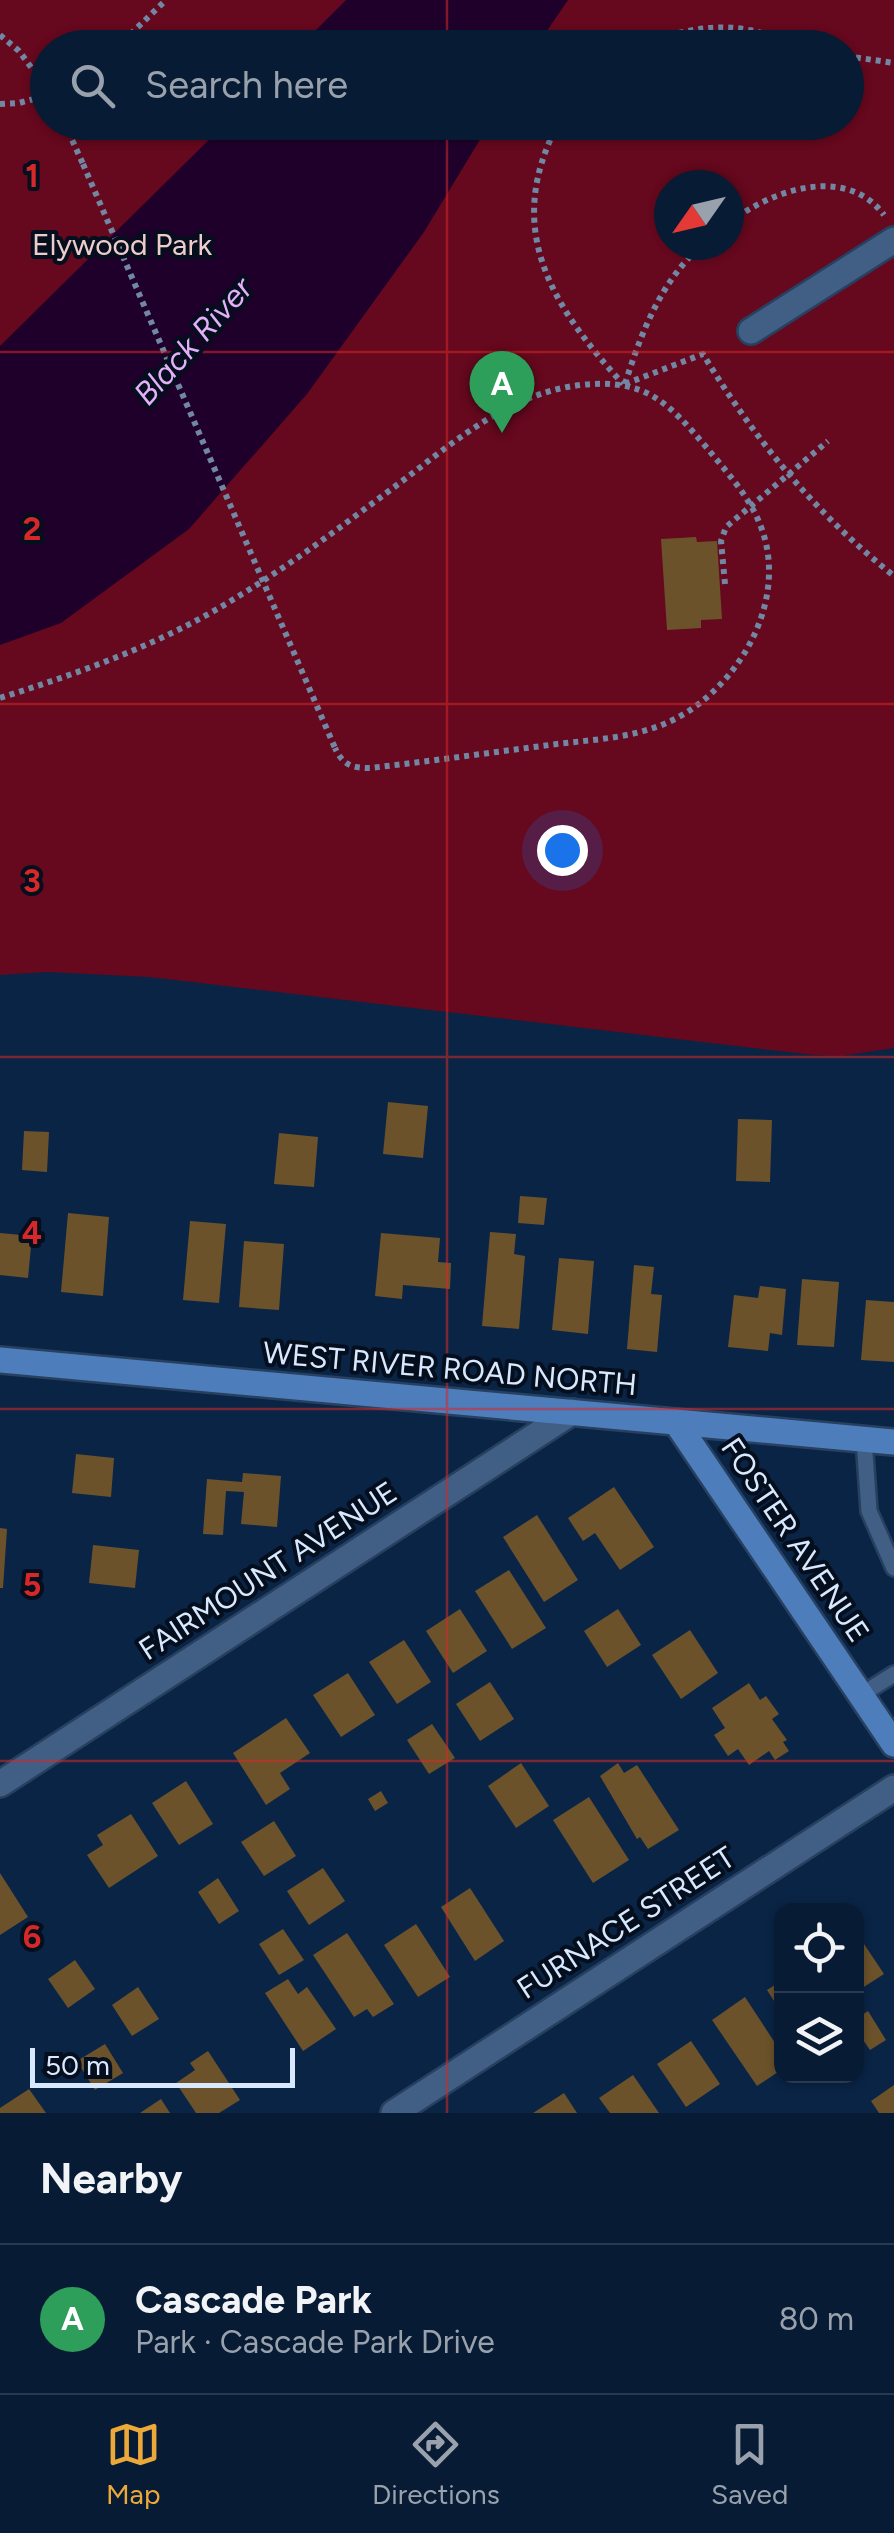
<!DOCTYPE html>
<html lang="en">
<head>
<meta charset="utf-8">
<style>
	body { margin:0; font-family:Figtree,sans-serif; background:#11243c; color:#f1f3f6 }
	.controls { position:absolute; right:30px; bottom:30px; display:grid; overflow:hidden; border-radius:20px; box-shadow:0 2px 8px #0004 }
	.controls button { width:90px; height:90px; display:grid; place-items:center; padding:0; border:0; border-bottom:2px solid #29394f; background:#081b34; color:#f1f3f6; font:50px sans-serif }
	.compass { position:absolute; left:654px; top:170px; width:90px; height:90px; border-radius:50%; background:#081b34; box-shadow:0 2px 8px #0004; rotate:236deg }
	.scale { position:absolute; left:30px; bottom:25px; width:265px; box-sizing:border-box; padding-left:10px; border:5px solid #d8e9ff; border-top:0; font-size:28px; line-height:35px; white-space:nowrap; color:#d8e9ff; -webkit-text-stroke:8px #040e1d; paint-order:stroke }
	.you { position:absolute; left:562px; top:850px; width:35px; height:35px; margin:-25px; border:8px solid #fff; border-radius:50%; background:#1a73e8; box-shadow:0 0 0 15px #1a73e833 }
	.badge { display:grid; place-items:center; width:65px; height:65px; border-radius:50%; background:#eba93a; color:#fff; font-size:32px; font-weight:700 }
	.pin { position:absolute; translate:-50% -82px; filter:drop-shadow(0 2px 5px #0008) }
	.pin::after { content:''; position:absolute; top:52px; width:35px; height:30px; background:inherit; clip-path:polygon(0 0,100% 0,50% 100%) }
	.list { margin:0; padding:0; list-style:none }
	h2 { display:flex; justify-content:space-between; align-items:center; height:130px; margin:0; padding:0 40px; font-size:42px }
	h2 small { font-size:32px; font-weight:400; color:#98a1ac }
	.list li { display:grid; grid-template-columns:65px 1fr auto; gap:30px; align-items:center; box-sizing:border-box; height:150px; padding:0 40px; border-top:2px solid #29394f }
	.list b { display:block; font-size:38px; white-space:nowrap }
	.list p { margin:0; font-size:32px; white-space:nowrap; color:#98a1ac }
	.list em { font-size:32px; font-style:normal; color:#98a1ac }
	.icon { flex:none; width:55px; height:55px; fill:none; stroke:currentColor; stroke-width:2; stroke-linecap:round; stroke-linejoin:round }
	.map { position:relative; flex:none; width:894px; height:2113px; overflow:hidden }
	.search { position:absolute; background:#081b34; box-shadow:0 2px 8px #0004; left:30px; right:30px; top:30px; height:110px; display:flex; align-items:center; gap:25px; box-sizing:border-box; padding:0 35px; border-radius:55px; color:#98a1ac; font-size:38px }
	.sheet { height:280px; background:#081b34 }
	nav { display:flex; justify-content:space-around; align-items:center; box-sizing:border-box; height:140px; border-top:2px solid #29394f; background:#081b34; font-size:28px; color:#98a1ac }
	nav a { display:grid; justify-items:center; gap:5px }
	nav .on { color:#eba93a }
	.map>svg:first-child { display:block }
	.green { fill:#66081e; fill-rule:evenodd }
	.water { fill:#1f002b }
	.building { fill:#6b522b }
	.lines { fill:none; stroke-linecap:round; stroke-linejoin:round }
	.lane-casing { stroke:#274060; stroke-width:20 }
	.street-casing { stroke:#274060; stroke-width:30 }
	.secondary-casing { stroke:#274060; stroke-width:30 }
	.path { stroke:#7187a3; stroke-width:6; stroke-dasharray:5 5; stroke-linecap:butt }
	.lane { stroke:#415e85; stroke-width:15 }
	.street { stroke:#415e85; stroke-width:25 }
	.secondary { stroke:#4e7dbc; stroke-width:25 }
	.path-bridge { stroke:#7187a3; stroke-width:6; stroke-dasharray:5 5; stroke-linecap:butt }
	.grid { fill:none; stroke:#d62828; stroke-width:2.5; stroke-opacity:0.55 }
	.labels { text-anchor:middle; stroke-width:8; stroke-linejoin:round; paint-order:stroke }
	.park-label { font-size:30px; fill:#ecc; stroke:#040e1d }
	.street-label { font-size:30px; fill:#d8e9ff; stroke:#040e1d }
	.water-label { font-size:32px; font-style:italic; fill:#e4aff9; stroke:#040e1d }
	.grid-label { font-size:32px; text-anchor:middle; font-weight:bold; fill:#d62828; stroke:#040e1d; stroke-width:8; stroke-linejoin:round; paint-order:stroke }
</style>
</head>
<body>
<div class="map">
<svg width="894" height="2113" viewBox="0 0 894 2113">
	<rect width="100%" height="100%" fill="#0a2446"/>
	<path class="green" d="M0 0H894V1048L841 1056 814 1055 149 977 47 972 0 975ZM48 48H846V122H48ZM669 185H729V245H669Z"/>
	<g class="water">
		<path d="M346 0H568L536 47H299Z"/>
		<path d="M226 123H490L424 232 307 394 189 529 61 623 0 645V346Z"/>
	</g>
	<g class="building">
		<path d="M696 537 697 542 717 541 722 619 701 620V628L667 630 661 539Z"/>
		<path d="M388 1102 428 1106 423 1158 383 1154Z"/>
		<path d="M738 1119 772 1120 770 1182 736 1181Z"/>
		<path d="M24 1131 49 1132 47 1172 22 1170Z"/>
		<path d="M279 1133 318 1137 314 1187 274 1184Z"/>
		<path d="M520 1196 547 1198 544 1225 518 1223Z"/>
		<path d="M68 1213 109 1217 103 1296 61 1292Z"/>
		<path d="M190 1221 226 1224 219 1303 183 1300Z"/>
		<path d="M490 1232 516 1234 514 1254 525 1256 519 1329 482 1326Z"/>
		<path d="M0 1233 32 1236 28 1278 0 1275Z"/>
		<path d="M381 1233 440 1238 438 1262 451 1263 450 1289 403 1285 402 1299 375 1296Z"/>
		<path d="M244 1241 284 1244 279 1310 239 1307Z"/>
		<path d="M559 1258 594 1261 588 1334 552 1330Z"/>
		<path d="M634 1265 654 1267 651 1294 662 1295 657 1352 627 1349Z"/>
		<path d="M802 1279 839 1282 834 1347 797 1345Z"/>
		<path d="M760 1286 786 1289 782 1335 770 1333 768 1351 728 1347 734 1295 758 1298Z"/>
		<path d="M866 1300 894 1302V1362L861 1360Z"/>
		<path d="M76 1454 114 1458 111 1497 72 1493Z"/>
		<path d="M243 1473 281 1476 277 1527 241 1524 244 1492 226 1491 223 1535 203 1534 207 1479 242 1482Z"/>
		<path d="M614 1487 654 1547 620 1570 595 1533 583 1541 568 1518Z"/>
		<path d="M537 1515 578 1580 544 1602 503 1537Z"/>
		<path d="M0 1528 7 1529 3 1588H0Z"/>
		<path d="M93 1545 139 1550 135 1588 89 1583Z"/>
		<path d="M509 1570 546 1628 512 1649 475 1591Z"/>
		<path d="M460 1609 487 1651 453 1673 426 1631Z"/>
		<path d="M618 1609 641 1645 607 1667 584 1631Z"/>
		<path d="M690 1630 718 1673 681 1699 652 1655Z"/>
		<path d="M404 1640 431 1682 397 1704 369 1662Z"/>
		<path d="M348 1673 375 1715 341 1737 313 1695Z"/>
		<path d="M490 1682 514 1719 480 1741 456 1704Z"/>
		<path d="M749 1683 760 1700 766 1696 779 1714 772 1719 787 1740 783 1742 789 1751 775 1760 769 1751 749 1765 738 1749 728 1756 714 1735 725 1728 712 1708Z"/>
		<path d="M286 1718 310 1753 280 1773 290 1789 266 1805 233 1753Z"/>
		<path d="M432 1724 455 1758 429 1774 407 1740Z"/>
		<path d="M521 1763 549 1806 516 1828 488 1786Z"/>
		<path d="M618 1763 624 1773 637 1765 679 1830 648 1849 640 1837 637 1839 600 1776Z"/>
		<path d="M186 1781 213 1824 179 1845 152 1803Z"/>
		<path d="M381 1791 388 1803 375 1811 368 1799Z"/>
		<path d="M589 1797 629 1860 593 1883 553 1820Z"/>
		<path d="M131 1814 158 1856 109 1888 87 1855 103 1845 97 1835Z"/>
		<path d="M274 1821 296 1856 264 1876 241 1842Z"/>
		<path d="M323 1868 345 1901 309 1925 287 1891Z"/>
		<path d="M0 1873 28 1917 0 1935Z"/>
		<path d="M218 1878 239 1911 219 1924 198 1892Z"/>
		<path d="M470 1888 504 1941 475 1961 441 1907Z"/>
		<path d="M416 1924 450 1977 418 1997 384 1945Z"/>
		<path d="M283 1929 304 1960 279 1975 259 1944Z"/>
		<path d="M856 1932 884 1974 856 1992Z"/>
		<path d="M347 1933 394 2004 373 2017 367 2009 354 2017 313 1955Z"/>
		<path d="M75 1960 95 1989 68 2008 48 1979Z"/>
		<path d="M288 1979 298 1994 307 1987 336 2029 303 2051 265 1993Z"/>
		<path d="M781 1981V2012L767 1990Z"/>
		<path d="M138 1987 159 2019 132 2036 112 2005Z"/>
		<path d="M745 1997 781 2052V2070L757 2086 712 2020Z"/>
		<path d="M868 2011 886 2040 870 2050 856 2030V2019Z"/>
		<path d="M691 2041 720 2084 686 2107 657 2064Z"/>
		<path d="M105 2044 123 2073 95 2090 77 2061Z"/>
		<path d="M208 2051 240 2100 219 2113H196L176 2083 195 2070 190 2063Z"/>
		<path d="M633 2075 659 2113H610L599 2098Z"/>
		<path d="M894 2085V2113H879L871 2101Z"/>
		<path d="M29 2089 46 2113H0V2108Z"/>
		<path d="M564 2093 577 2113H533Z"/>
		<path d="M161 2099 170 2113H140Z"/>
	</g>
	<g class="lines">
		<g class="lane-casing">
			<g id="lane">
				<path d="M864 1439 869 1511 894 1568"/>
				<path d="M861 1695 894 1674"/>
			</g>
		</g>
		<g class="street-casing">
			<g id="street">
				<path d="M751 331 894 240"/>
				<path d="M0 1784 572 1412"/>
				<path d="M394 2113 894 1788"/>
			</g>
		</g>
		<g class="secondary-casing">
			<g id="secondary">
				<path d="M0 1360 894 1442"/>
				<path d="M676 1422 894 1744"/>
			</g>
		</g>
		<g class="path">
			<path d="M0 35 19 51 48 90"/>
			<path d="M116 48 166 0"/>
			<path d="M631 48C669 34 709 22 749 30 768 33 785 42 803 48"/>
			<path d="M846 56 894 63"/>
			<path d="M0 104 19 103 48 95"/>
			<path d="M64 122 83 164"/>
			<path d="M559 122C502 228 551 305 623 384"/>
			<path d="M729 223C771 190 846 164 884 215"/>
			<path d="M625 384 703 354C755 440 815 513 894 576"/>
			<path d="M625 384C641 333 661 281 702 245"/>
			<path d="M725 584 721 541 726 527 828 441"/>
			<path d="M0 698C85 671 167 642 242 594 296 561 346 523 397 485 453 443 507 394 580 385 645 378 667 401 707 448 725 470 748 495 759 522 791 596 742 684 675 719 637 738 598 739 557 744 495 752 432 761 370 768 352 768 343 765 335 748"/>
		</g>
		<use href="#lane" class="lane"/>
		<use href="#street" class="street"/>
		<use href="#secondary" class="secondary"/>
		<path class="path-bridge" d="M83 164 335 748"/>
	</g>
	<path class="grid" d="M447 0V48M447 122V2113M0 352H894M0 704H894M0 1057H894M0 1409H894M0 1761H894"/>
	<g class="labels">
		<g class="park-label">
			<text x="122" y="255">Elywood Park</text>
		</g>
		<g class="street-label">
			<text transform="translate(450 1369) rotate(5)" y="10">WEST RIVER ROAD NORTH</text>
			<text transform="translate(795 1540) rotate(56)" y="10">FOSTER AVENUE</text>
			<text transform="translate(268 1571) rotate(-33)" y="10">FAIRMOUNT AVENUE</text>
			<text transform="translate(626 1923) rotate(-33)" y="10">FURNACE STREET</text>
		</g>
		<g class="water-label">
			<text transform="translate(193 341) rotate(-48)" y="11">Black River</text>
		</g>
	</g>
	<g class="grid-label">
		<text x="32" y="187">1</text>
		<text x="32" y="540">2</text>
		<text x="32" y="892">3</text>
		<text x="32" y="1244">4</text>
		<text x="32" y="1596">5</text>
		<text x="32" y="1948">6</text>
	</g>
</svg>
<div class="controls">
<button><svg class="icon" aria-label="locate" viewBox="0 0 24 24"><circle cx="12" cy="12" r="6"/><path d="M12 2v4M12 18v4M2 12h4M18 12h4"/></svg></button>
<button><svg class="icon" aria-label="layers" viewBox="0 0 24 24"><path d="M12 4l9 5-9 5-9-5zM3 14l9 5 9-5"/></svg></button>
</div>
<svg class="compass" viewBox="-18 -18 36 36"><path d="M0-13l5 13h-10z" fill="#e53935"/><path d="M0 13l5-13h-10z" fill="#98a1ac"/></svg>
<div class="scale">50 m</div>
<div class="you"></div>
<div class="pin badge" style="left:502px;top:433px;background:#2e9e5b">A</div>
<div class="search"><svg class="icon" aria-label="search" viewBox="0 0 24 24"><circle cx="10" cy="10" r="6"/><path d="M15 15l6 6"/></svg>Search here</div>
</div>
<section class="sheet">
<h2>Nearby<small></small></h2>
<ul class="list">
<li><span class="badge" style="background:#2e9e5b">A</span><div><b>Cascade Park</b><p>Park · Cascade Park Drive</p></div><em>80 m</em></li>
</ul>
</section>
<nav>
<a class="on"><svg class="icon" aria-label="map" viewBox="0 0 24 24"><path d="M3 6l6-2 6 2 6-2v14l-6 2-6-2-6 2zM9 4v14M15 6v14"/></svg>Map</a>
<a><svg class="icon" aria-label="directions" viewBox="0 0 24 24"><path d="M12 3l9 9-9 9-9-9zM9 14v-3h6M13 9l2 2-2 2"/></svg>Directions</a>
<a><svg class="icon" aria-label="saved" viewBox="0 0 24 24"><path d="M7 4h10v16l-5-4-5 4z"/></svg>Saved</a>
</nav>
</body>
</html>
